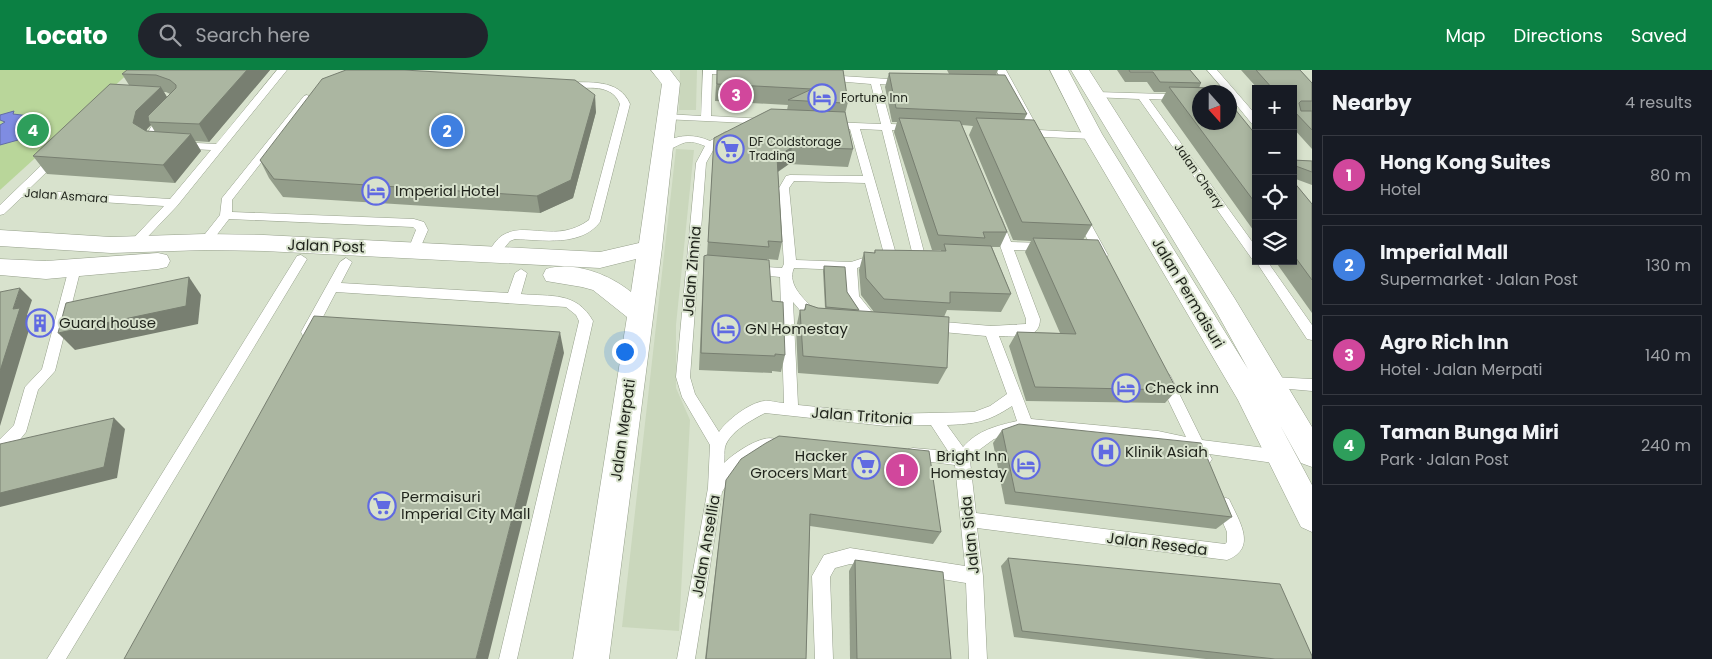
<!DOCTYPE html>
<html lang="en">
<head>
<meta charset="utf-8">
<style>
	body { margin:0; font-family:Poppins,sans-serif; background:#20242c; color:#f1f3f6 }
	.controls { position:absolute; right:15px; top:15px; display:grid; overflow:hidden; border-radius:0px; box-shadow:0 2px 8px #0003 }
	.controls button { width:45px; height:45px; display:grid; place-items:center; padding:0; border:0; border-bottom:1px solid #363941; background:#171b24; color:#f1f3f6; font:25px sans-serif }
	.compass { position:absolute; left:1192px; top:15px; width:45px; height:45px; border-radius:50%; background:#171b24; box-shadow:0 2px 8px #0003; rotate:159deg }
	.you { position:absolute; left:624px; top:281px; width:18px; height:18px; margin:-12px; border:4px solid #fff; border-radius:50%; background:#1a73e8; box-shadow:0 0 0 8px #1a73e833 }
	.badge { display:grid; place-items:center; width:32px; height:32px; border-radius:50%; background:#0b8043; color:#fff; font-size:16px; font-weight:700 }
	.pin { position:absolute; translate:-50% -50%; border:2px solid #fff; box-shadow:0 1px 5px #0006 }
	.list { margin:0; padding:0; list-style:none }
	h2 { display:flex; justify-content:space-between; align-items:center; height:65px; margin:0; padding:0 20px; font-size:21px }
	h2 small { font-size:16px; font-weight:400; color:#9ea1a6 }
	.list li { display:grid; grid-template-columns:32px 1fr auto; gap:15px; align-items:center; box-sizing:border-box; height:80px; margin:0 10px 10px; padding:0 10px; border:1px solid #363941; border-radius:0px }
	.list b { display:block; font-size:19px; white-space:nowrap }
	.list p { margin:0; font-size:16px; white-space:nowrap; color:#9ea1a6 }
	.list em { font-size:16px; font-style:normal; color:#9ea1a6 }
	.icon { flex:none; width:28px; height:28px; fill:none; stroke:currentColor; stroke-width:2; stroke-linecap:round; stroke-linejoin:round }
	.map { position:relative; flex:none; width:1312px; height:589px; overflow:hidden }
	header { display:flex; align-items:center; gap:30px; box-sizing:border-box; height:70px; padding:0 25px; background:#0b8043; color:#fff }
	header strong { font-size:24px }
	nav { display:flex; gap:28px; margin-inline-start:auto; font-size:18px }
	.search { width:350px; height:45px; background:#20242c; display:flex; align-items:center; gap:12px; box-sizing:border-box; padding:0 18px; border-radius:28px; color:#9ea1a6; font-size:19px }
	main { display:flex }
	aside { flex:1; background:#171b24 }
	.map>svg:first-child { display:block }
	.built { fill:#cad7bc }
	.green { fill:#b9d69a }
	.water { fill:#7f8ce2; stroke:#626ca6 }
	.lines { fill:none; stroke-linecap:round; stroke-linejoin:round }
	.service-casing { stroke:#96a08b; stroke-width:1 }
	.tertiary-casing { stroke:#96a08b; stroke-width:1 }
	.service { fill:#fff; fill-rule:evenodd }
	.tertiary { fill:#fff; fill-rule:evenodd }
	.wall { fill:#939d8a; fill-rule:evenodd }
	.shaded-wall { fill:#787f71 }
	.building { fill:#abb6a1; stroke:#787f71 }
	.labels { text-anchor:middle; stroke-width:4; stroke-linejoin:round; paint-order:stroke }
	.far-poi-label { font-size:12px; fill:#1f231b; stroke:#d8e2cd; text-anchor:start }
	.far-street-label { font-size:12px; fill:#1f231b; stroke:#d8e2cd }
	.poi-label { font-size:15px; fill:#1f231b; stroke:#d8e2cd; text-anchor:start }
	.street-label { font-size:15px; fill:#1f231b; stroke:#d8e2cd }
</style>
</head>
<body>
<header>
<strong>Locato</strong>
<div class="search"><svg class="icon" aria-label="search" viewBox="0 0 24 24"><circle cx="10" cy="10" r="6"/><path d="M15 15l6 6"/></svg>Search here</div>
<nav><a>Map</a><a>Directions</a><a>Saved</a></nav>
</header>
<main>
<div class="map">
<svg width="1312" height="589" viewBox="0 0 1312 589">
	<rect width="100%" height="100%" fill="#d8e2cd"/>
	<g class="built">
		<path d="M680 0H697L696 40H679Z"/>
		<path d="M676 79 694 80 676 255V318L690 350 679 561 622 557Z"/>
	</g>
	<path class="green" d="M0 0H132L0 120Z"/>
	<path class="water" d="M14 41 13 44 30 46 25 50 32 51 43 48 49 52 30 58 18 70 0 75V55L5 52 0 50V45Z"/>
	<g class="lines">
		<g class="service-casing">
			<g id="service">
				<path d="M277 0H287L177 136 137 178H129L127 175 164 136 22 127 4 144 0 145V135L52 85 56 84 61 87 60 89 28 120 170 129 211 80 157 77 146 70C147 60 156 48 166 44L171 47 157 63 156 69 159 71 216 74Z"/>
				<path d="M703 0H738L740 2 735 5 712 4 711 46 765 49 770 52 769 54 663 49V45L666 44 701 46Z"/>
				<path d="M996 0H1006L1039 60 1093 63 1098 66 1093 69 1043 67 1038 70 1032 66 1025 65V61L1029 60Z"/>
				<path d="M1207 0H1217L1256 45V55L1252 54 1230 27V22H1226Z"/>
				<path d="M826 5 904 10 909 13 904 16 880 14 891 54 913 55 918 58 913 61 892 60 925 186 919 190 913 186 882 60 860 59 896 184 894 187 890 188 884 184 865 113 794 111 789 118 796 190 851 192 879 183 885 187 883 190 857 198 859 226 880 252 878 255H868L847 227 845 200 794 198C786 216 807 231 817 243L823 245 825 248 823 251H809L793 232 798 335 886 344 974 342 990 336 1007 324 986 266 932 261 927 259 925 256 927 253 932 251 991 256 1026 254V249L991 150 993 147H1001L1011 172 1047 173 1053 177 1047 181 1014 180 1040 249C1040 271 1015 266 999 266L1031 349 1158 361 1186 367 1158 309 1160 305 1165 303 1170 305 1202 370 1281 380 1286 382 1289 387 1286 392 1281 394 1209 384 1212 389 1209 394 1204 396 1199 394 1193 381 1158 373 1026 361 994 369 979 380 970 391 976 443 1225 474 1227 472V462L1215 434 1217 429 1223 427 1229 429C1239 451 1258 478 1227 490L977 458 983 506 987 589H969L966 513 850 494 835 498 830 507 833 589H815L812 506 824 485 850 478 965 496 955 395 908 389 905 384 908 379 913 378 948 381 931 355 886 356 765 343C752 350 730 361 725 377 724 381 725 388 724 393 734 383 762 364 775 369L777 373 775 377C752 388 735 399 722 422L695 589H677L708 418 710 375 682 327 676 307 696 93 705 76C683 66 681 77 662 82L657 79C671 64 693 63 710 71L725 62H733L734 64 715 77 706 93 690 307 695 324 719 362C727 350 749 333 764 331 770 330 777 333 784 333L780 207 751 204 745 200 751 196 782 198 784 194 779 118 786 106 790 105 863 106 850 59 829 58 824 55 829 52 881 54 871 14 823 10V6ZM1012 336 1017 351C996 356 978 360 963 377L947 355C975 354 988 352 1012 336Z"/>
				<path d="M565 12C589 13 619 8 630 34L600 152C581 177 542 170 515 169L510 171 496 188H488L486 185 488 182C492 177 497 168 503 165 527 151 556 174 589 150L620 34C610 10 582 21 562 17V13Z"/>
				<path d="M1096 22 1200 25V31L1149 29 1256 177V191H1267L1312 255V270L1307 269 1255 190 1252 189 1139 29 1093 27 1091 25Z"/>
				<path d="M307 25 312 28 310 30 232 130V142L414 149 424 152 428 160 418 183H410L408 180 416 160 413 157 229 149 209 175H201L199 172 201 169 220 145 222 128 304 26Z"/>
				<path d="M1080 141 1086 145 1108 185 1106 188 1102 189 1096 185 1074 145Z"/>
				<path d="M301 185 307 189 66 589H47L297 186Z"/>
				<path d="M346 188 352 192 341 213 508 223 515 203 521 199 527 203 521 224C551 227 576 221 593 251L517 589H499L579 251 576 245 566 237 336 222 313 266H303L301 262 340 192Z"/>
				<path d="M75 194 81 198 55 301 38 320 26 362 18 372 0 383V369L14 355 25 317 42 299 69 198Z"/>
				<path d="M1272 307 1312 309V321L1267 317 1265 313 1267 309Z"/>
			</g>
		</g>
		<g class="tertiary-casing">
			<g id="tertiary">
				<path d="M651 0H670L680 13 662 178 609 589H573L627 247 593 220 582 217 546 211 543 205 546 199C574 191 609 204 631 222L636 189 600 198 264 181 205 180 111 183 0 176V160L111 167 205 164 264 165 600 182 639 173 662 14Z"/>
				<path d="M1050 0H1068L1102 64 1248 299 1216 241 1071 0H1089L1235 229 1312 357V397L1301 393 1280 355 1312 415V462L1301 457 1238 330 1082 64Z"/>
				<path d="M158 183 167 185 170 191 167 197 158 199 46 209 0 205V189L46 191Z"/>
			</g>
		</g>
		<use href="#service" class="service"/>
		<use href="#tertiary" class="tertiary"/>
	</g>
	<g class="wall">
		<path d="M127 0H270L209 72 195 71 201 81 175 113 47 104 33 86 129 15 122 4ZM164 22H166L170 24 167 27ZM151 55 155 62 146 61 147 59Z"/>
		<path d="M717 0H843L848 32 845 44 853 79 848 97 789 94 778 102 782 172 778 190 767 189V190L772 231 785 285 781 302 772 301V303L699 300 703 204 704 186 707 185 714 68 787 40 788 35 715 31Z"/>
		<path d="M947 0H998L996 5 1027 44 1024 50 1092 155 1083 170 1177 320 1165 333 1026 331 1009 276 1017 262 1060 263 1025 182 1031 171 1013 170 969 65 973 56 962 55 1007 162 1000 177H992L1011 224 1001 242 947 240 944 247 947 298 938 314 798 303 796 258 800 240H804L806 234 818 238H825L823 201 824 196 847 222 859 240 858 241 874 242 861 225 859 200 864 182 874 183 875 180 941 181V180H932L894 62 897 52H892L885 17 889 3 949 4Z"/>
		<path d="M1117 0H1190L1201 13 1199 18 1256 65V164L1161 31 1166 22H1154L1147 12H1125Z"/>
		<path d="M1241 0H1300L1312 13V79L1293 58V19H1258Z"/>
		<path d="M596 42 573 128 540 143 283 127 269 108 260 90Z"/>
		<path d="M1293 90 1312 91V115L1293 108Z"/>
		<path d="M1293 111 1312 134V243L1275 191H1293Z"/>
		<path d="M1002 360 1232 447 1216 459 1005 434 993 373Z"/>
		<path d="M726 410 941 462 933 474 810 456 806 589H705Z"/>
		<path d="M1008 488 1312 589H1206L1014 567 1001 496Z"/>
		<path d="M855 490 951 589H850L849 501Z"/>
	</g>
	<g class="shaded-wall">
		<path d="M247 0H270L209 72 199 54Z"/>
		<path d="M161 17 171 34 149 52 151 55 147 59 144 71 133 53 136 41Z"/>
		<path d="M595 25 596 42 573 128 540 143 537 126Z"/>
		<path d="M191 64 201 81 175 113 163 95Z"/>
		<path d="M792 77 789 94 774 104 777 87Z"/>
		<path d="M189 207 201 225 198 254 75 280 58 263Z"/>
		<path d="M20 218 32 230 27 245 32 250 0 356V301L13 239Z"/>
		<path d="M560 262 564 283 488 589H476Z"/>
		<path d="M114 348 125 359 117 408 0 437V423Z"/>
	</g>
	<g class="building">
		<path d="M127 0H247L199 54 149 52 148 46 176 18V15L170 10 156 5 122 4Z"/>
		<path d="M346 0H404L575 10 595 25 571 110 537 126 274 109 260 90 322 9Z"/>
		<path d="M717 0H843L848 32 842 31 843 33 788 30 812 19 717 14Z"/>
		<path d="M1129 0H1190L1201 13 1160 12 1153 2H1130Z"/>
		<path d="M1256 0H1300L1312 13V31H1301L1299 33 1301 41H1312V60L1293 40V19H1273Z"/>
		<path d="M889 3 1005 5 1027 44 896 38Z"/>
		<path d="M110 14 161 17 136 41 133 53 146 61 191 64 163 95 33 86Z"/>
		<path d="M1169 17 1217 18 1221 22H1200V52H1230V33L1256 65V134Z"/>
		<path d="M771 39 845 42 853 79 792 77 777 87 782 172 768 171 769 177 708 172 714 68Z"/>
		<path d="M899 48 960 51 1007 162H983L985 168 938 165Z"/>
		<path d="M976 48 1034 50 1092 155 1022 152Z"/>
		<path d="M1293 90 1312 91V102L1293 95Z"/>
		<path d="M1293 111 1312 134V210L1293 184Z"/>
		<path d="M1033 168 1098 170 1177 320 1035 317 1017 262 1076 264Z"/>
		<path d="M944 174 991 176 1011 224 950 222V233L884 229 866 208 864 182 875 183V180L946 181Z"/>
		<path d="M707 185 769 190 772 231 783 232 785 285 775 284V286L701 283 704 186Z"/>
		<path d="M824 196 845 197 847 222 859 240 826 237Z"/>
		<path d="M189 207 186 236 58 263 66 233Z"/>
		<path d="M20 218 13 239 20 238 0 301V222Z"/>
		<path d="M806 234 818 238 949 247 947 298 803 286 800 240H805Z"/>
		<path d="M314 246 560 262 476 589H124Z"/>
		<path d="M114 348 104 397 0 423V374Z"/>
		<path d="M1019 354 1201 373 1232 447 1015 422 1002 360Z"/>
		<path d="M779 366 929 381 941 462 810 444 806 589H706L726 410 741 389 766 373Z"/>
		<path d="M1008 488 1280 514 1312 586V589H1275L1022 561Z"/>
		<path d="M855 490 943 502 951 589H857Z"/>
	</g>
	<defs>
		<g id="hotel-ring" transform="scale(1.4375)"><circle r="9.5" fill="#d8e2cd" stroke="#606ae2" stroke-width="1.5"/><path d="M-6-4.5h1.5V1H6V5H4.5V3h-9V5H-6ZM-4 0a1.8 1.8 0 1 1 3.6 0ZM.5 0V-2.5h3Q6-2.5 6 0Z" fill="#606ae2"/></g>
		<g id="supermarket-ring" transform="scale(1.4375)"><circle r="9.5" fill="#d8e2cd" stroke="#606ae2" stroke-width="1.5"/><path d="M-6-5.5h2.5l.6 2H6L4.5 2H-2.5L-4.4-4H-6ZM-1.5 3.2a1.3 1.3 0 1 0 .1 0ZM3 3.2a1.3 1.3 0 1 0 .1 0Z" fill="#606ae2"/></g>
		<g id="building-ring" transform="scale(1.4375)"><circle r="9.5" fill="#d8e2cd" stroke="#606ae2" stroke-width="1.5"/><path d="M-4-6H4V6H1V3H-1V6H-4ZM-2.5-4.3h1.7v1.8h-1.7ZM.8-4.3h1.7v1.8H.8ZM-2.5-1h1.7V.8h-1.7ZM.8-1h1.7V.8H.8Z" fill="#606ae2"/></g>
		<g id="hospital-ring" transform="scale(1.4375)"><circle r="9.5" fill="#d8e2cd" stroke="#606ae2" stroke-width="1.5"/><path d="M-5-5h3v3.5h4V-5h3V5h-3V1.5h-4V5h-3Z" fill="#606ae2"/></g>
	</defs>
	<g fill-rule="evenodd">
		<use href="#hotel-ring" x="822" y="28"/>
		<use href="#supermarket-ring" x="730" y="79"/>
		<use href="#hotel-ring" x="376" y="121"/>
		<use href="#building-ring" x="40" y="253"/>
		<use href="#hotel-ring" x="726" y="259"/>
		<use href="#hotel-ring" x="1126" y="318"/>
		<use href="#hospital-ring" x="1106" y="382"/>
		<use href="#supermarket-ring" x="866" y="395"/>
		<use href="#hotel-ring" x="1026" y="395"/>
		<use href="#supermarket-ring" x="382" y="436"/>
	</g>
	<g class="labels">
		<g class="far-poi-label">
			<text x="841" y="32">Fortune Inn</text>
			<text x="749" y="76">DF Coldstorage<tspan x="749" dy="14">Trading</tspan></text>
		</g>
		<g class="far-street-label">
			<text transform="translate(1199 106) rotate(55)" y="4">Jalan Cherry</text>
			<text transform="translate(66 126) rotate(4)" y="4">Jalan Asmara</text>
		</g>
		<g class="poi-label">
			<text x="395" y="126">Imperial Hotel</text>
			<text x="59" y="258">Guard house</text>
			<text x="745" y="264">GN Homestay</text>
			<text x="1145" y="323">Check inn</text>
			<text x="1125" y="387">Klinik Asiah</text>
			<text x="847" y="391" text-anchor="end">Hacker<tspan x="847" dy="17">Grocers Mart</tspan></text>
			<text x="1007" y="391" text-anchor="end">Bright Inn<tspan x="1007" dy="17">Homestay</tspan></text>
			<text x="401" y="432">Permaisuri<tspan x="401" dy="17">Imperial City Mall</tspan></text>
		</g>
		<g class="street-label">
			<text transform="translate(326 176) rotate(2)" y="5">Jalan Post</text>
			<text transform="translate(692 201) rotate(-85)" y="5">Jalan Zinnia</text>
			<text transform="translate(1188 223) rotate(59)" y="5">Jalan Permaisuri</text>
			<text transform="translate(862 346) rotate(4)" y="5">Jalan Tritonia</text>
			<text transform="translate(623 360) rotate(-82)" y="5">Jalan Merpati</text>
			<text transform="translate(970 465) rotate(-96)" y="5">Jalan Sida</text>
			<text transform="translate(1157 474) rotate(7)" y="5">Jalan Reseda</text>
			<text transform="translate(706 476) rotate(-80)" y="5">Jalan Ansellia</text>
		</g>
	</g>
</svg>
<div class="controls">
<button>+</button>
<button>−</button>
<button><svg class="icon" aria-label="locate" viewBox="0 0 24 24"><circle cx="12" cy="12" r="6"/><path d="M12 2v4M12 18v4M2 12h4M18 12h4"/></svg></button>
<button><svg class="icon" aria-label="layers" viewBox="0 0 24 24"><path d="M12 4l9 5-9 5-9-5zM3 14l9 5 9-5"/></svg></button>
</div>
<svg class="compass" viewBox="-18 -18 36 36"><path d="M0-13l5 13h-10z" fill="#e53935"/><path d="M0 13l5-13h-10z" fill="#9ea1a6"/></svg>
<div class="you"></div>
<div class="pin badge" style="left:902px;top:400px;background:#d1479c">1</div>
<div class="pin badge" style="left:447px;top:61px;background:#3f7fe0">2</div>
<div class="pin badge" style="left:736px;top:25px;background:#d1479c">3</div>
<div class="pin badge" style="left:33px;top:60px;background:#2e9e5b">4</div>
</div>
<aside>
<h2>Nearby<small>4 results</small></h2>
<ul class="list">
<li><span class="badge" style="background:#d1479c">1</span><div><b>Hong Kong Suites</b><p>Hotel</p></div><em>80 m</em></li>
<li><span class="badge" style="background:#3f7fe0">2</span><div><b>Imperial Mall</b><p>Supermarket · Jalan Post</p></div><em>130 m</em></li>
<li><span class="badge" style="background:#d1479c">3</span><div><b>Agro Rich Inn</b><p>Hotel · Jalan Merpati</p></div><em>140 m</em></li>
<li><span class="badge" style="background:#2e9e5b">4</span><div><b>Taman Bunga Miri</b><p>Park · Jalan Post</p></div><em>240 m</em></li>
</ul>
</aside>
</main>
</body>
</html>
